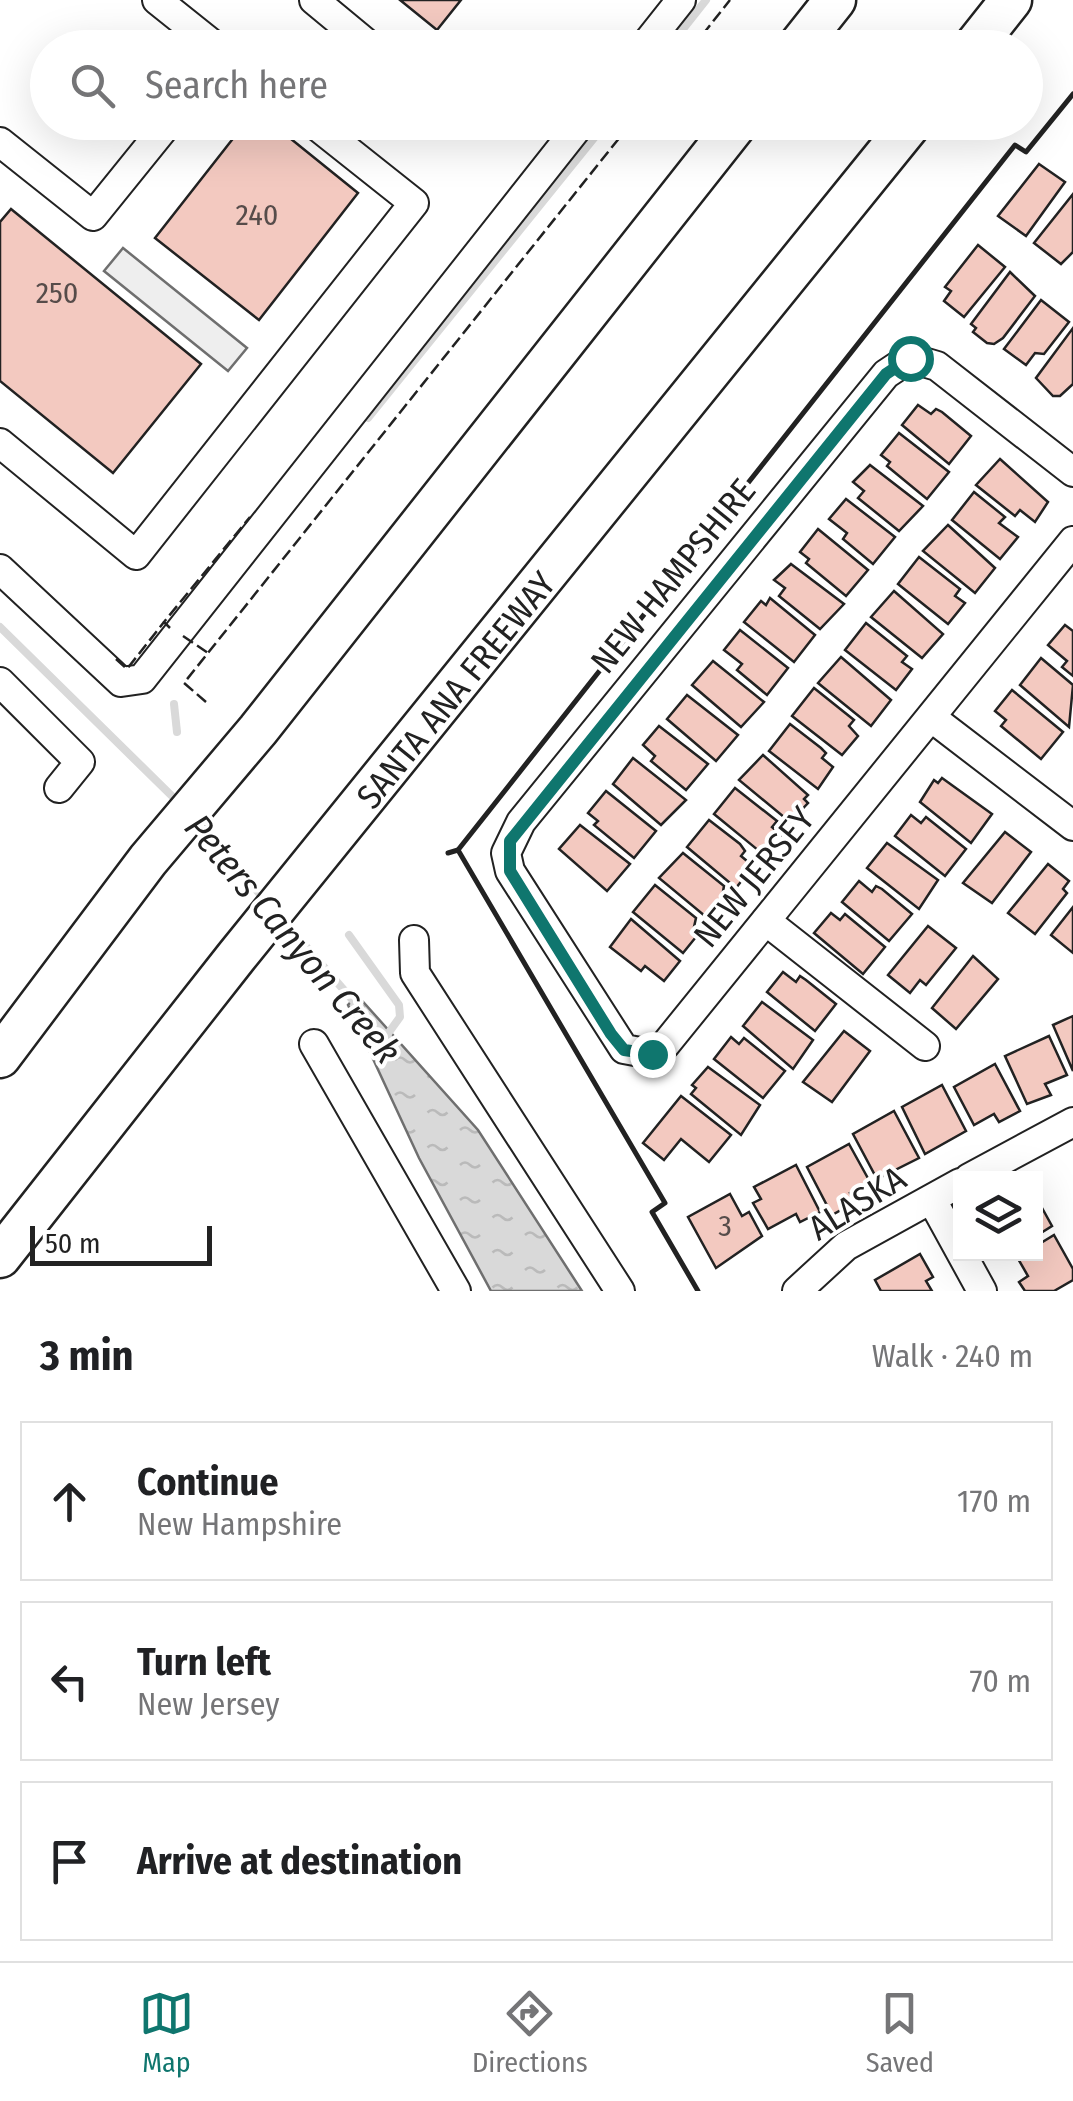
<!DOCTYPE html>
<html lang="en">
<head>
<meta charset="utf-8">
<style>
	body { margin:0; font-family:"Fira Sans Condensed",sans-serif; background:#f2f2f2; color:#202124 }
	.controls { position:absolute; right:30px; bottom:30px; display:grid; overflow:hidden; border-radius:0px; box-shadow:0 10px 40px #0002 }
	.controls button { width:90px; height:90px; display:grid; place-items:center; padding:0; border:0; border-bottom:2px solid #e0e0e0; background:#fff; color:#202124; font:50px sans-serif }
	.scale { position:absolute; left:30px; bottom:25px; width:182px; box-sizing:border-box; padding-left:10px; border:5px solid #222; border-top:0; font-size:28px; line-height:35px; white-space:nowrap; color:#222; -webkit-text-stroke:8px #fff; paint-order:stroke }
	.stop { position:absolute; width:30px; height:30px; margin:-22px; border:8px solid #0f766e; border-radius:50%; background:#fff }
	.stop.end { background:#0f766e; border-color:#fff; box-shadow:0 2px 10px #0008 }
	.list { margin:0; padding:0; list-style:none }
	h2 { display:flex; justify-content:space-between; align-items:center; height:130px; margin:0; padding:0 40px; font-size:42px }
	h2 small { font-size:32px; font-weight:400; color:#757577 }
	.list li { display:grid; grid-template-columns:65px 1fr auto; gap:30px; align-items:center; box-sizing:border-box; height:160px; margin:0 20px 20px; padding:0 20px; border:2px solid #e0e0e0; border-radius:0px }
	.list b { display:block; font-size:38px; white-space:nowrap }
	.list p { margin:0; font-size:32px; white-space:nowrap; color:#757577 }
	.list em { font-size:32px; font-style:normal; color:#757577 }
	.icon { flex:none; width:55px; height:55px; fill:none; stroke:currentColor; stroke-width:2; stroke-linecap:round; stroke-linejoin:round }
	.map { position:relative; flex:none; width:1073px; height:1291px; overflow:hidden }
	.search { position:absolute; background:#fff; box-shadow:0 10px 40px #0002; left:30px; right:30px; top:30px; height:110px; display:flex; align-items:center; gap:25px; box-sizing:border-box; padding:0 35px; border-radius:55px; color:#757577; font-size:38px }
	.sheet { height:670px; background:#fff }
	nav { display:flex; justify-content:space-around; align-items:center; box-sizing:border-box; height:140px; border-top:2px solid #e0e0e0; background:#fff; font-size:28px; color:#757577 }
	nav a { display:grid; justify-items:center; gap:5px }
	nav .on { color:#0f766e }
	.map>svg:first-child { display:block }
	.green { fill:#eee; stroke:#6f6f6f; stroke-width:2.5 }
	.water { fill:url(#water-ripples); stroke:#6f6f6f; stroke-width:2.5 }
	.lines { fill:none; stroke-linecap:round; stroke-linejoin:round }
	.stream { stroke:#d9d9d9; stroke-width:8 }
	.building { fill:#f3c9c0; stroke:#222; stroke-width:2.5 }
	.minor-casing { stroke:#222; stroke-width:32 }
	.highway-casing { stroke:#222; stroke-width:45 }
	.minor { stroke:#fff; stroke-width:28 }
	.highway { stroke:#fff; stroke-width:40 }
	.fence { stroke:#222; stroke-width:2.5; stroke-dasharray:12 5; stroke-linecap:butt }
	.wall { stroke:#222; stroke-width:5 }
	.route { stroke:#0f766e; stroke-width:12 }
	.labels { text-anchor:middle; stroke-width:8; stroke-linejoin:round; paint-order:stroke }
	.number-label { font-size:30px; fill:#564c4a }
	.street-label { font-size:35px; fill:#222; stroke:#fff }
	.water-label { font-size:38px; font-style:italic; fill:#222; stroke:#fff }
</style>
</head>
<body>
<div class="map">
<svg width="1073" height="1291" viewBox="0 0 1073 1291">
	<defs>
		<pattern id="water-ripples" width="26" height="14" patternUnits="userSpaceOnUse" patternTransform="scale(2.5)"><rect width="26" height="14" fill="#d9d9d9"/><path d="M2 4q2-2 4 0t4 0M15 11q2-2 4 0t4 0" fill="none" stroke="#bababa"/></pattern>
	</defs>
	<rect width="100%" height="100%" fill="#fff"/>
	<path class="green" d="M123 248 247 348 228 371 104 271Z"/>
	<path class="water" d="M357 995 478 1130 582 1291H491L419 1158 348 1005Z"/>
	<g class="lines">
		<g class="stream">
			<path d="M668 48 706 0"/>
			<path d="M368 418 607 122"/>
			<path d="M0 627 179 803"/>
			<path d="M174 704 177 732"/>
			<path d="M195 821 265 900"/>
			<path d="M281 918 357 1005"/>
			<path d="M349 935 399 1005 400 1017 387 1035"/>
		</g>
	</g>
	<g class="building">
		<path d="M400 0H461L437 30Z"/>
		<path d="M246 122H270L358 193 259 320 155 238Z"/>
		<path d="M1039 164 1065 182 1026 236 998 216Z"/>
		<path d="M1073 194V252L1061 264 1034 243Z"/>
		<path d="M11 209 201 364 113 473 0 381V222Z"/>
		<path d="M978 245 1005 267 964 317 944 301 951 291 945 287Z"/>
		<path d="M1010 272 1035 296 1003 338 994 344 987 343 973 332 976 328 971 324Z"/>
		<path d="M1041 300 1069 322 1044 354 1035 353 1026 365 1004 349Z"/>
		<path d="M1073 328V384L1060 396H1053L1036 378Z"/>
		<path d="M918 405 931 414 936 409 942 412 971 436 949 464 902 425Z"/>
		<path d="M899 433 949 472 927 499 887 466 890 462 881 455Z"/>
		<path d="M1000 459 1048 502 1035 522 1020 510 1015 516 976 485Z"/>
		<path d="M870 465 923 506 899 531 858 498 864 491 853 482Z"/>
		<path d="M974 492 1005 517 999 523 1018 537 1000 559 952 520Z"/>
		<path d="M846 499 895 537 873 564 843 539 847 533 829 519Z"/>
		<path d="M948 525 995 568 975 593 923 551Z"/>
		<path d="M818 529 868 570 846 596 806 563 809 559 800 552Z"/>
		<path d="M919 557 960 589 955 596 965 603 948 624 898 584Z"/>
		<path d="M791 564 844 604 820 629 779 596 785 588 774 580Z"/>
		<path d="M894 591 943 634 922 658 871 617Z"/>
		<path d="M770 598 815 635 794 662 744 622 761 601 766 605Z"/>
		<path d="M866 623 907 656 902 662 912 669 896 690 845 650Z"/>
		<path d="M1065 625 1073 631V676L1062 667 1067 661 1048 645Z"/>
		<path d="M740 630 788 668 767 695 737 670 742 664 724 650Z"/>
		<path d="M841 657 891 700 871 726 818 683Z"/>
		<path d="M1041 658 1073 685 1069 727 1020 685Z"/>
		<path d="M713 661 764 702 741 727 692 685Z"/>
		<path d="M814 688 854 720 849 726 858 736 842 755 792 716Z"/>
		<path d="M1012 690 1063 732 1041 759 1001 726 1006 720 995 711Z"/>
		<path d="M687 695 738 735 716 761 667 719Z"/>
		<path d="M790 724 821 748 826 753 822 758 833 767 818 789 769 751Z"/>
		<path d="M659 726 708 764 686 790 651 761 655 756 643 745Z"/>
		<path d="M763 755 808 795 804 799 808 803 790 822 739 780Z"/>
		<path d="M633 758 686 800 661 825 613 784Z"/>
		<path d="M942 778 992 814 971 843 920 802 934 780 938 783Z"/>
		<path d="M735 788 777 821 772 827 781 835 764 855 714 814Z"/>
		<path d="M606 791 656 831 634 858 594 825 598 821 588 813Z"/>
		<path d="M911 815 921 823 926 817 966 849 945 876 895 836Z"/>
		<path d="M709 820 740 844 745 851 741 856 753 866 736 888 687 847Z"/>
		<path d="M580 825 630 864 607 891 559 849Z"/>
		<path d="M1005 832 1031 852 992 903 963 883Z"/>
		<path d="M887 843 938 880 919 909 867 868Z"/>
		<path d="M683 853 724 886 722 897 728 902 711 921 659 878Z"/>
		<path d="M1048 864 1069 881 1063 889 1067 893 1035 934 1008 913Z"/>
		<path d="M859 881 872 892 876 886 882 889 912 914 889 941 842 902Z"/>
		<path d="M655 885 696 918 694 927 700 932 683 953 633 912Z"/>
		<path d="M1073 907V953L1051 935Z"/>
		<path d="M831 913 840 920 845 914 885 947 863 974 814 933Z"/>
		<path d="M631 919 680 961 664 981 645 966 641 971 610 947Z"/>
		<path d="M928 926 956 948 926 985 920 980 910 993 888 975Z"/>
		<path d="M973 956 998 979 956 1029 932 1008Z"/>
		<path d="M783 972 796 982 800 976 806 980 836 1004 815 1031 767 992Z"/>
		<path d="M762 1002 813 1040 793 1069 743 1026Z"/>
		<path d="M1073 1016V1071L1053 1025Z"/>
		<path d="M844 1031 870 1051 832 1102 803 1082Z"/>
		<path d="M1049 1036 1067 1075 1045 1084 1051 1095 1027 1104 1005 1056Z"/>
		<path d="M731 1037 739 1044 744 1038 785 1071 763 1098 714 1059Z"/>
		<path d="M995 1064 1020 1111 999 1122 994 1114 974 1125 954 1087Z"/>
		<path d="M708 1067 760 1105 741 1135 691 1094 696 1088 692 1085Z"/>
		<path d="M942 1085 966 1131 925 1154 902 1107Z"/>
		<path d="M681 1096 731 1135 709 1162 681 1139 664 1160 643 1143Z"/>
		<path d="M894 1111 919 1158 877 1179 853 1134Z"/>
		<path d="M849 1144 870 1182 850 1193 855 1202 832 1215 807 1167Z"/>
		<path d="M796 1165 820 1212 800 1222 796 1214 768 1229 753 1203 761 1199 754 1187Z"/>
		<path d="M730 1194 742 1216 749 1212 762 1236 716 1268 688 1217Z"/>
		<path d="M1036 1197 1052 1226 1036 1236Z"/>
		<path d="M1054 1235 1073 1269V1280L1054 1291H1025L1019 1282 1028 1276 1017 1257 1036 1254V1246Z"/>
		<path d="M920 1254 933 1277 926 1281 932 1291H881L875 1280Z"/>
	</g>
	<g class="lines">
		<g class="minor-casing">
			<g id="minor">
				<path d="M157 0 217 48"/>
				<path d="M314 0 372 48"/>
				<path d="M643 48 681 0"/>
				<path d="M0 142 93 216 169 122"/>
				<path d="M0 443 136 555 414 203 312 122"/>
				<path d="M1073 472 937 366 910 358 886 374 521 822 506 853 510 871 624 1049 651 1054 665 1045 1073 541"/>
				<path d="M0 569 121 682 142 679 582 122"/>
				<path d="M0 682 80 762 59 788"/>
				<path d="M932 718 1073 826"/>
				<path d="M766 921 925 1046"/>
				<path d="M414 940 415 973 620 1291"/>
				<path d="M314 1044 456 1291"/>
				<path d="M969 1178 1073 1122"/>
				<path d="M932 1200 982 1291"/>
				<path d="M797 1291 846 1246 960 1183"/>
			</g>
		</g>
		<g class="highway-casing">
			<g id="highway">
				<path d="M797 48 835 0"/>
				<path d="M973 48 1011 0"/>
				<path d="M0 1057 148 860 258 730 738 122"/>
				<path d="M0 1257 236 957 912 122"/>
			</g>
		</g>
		<use href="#minor" class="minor"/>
		<use href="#highway" class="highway"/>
		<g class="fence">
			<path d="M692 48 730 0"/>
			<path d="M170 628 164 622 250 517"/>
			<path d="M183 636 208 653"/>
			<path d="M116 659 127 669 164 622"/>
			<path d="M206 702 184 683 632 122"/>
		</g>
		<g class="wall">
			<path d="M458 850 665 1203 652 1212 698 1291"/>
			<path d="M448 853 458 850 1015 145 1026 152 1073 94"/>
		</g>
	</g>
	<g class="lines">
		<path class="route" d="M652 1054 624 1050 611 1034 510 871V841L886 374 910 358"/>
	</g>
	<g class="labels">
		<g class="number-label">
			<text x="257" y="225">240</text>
			<text x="57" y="303">250</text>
			<text x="725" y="1236">3</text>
		</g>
		<g class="street-label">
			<text transform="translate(673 576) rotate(-51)" y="12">NEW HAMPSHIRE</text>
			<text transform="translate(456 690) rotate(-51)" y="12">SANTA ANA FREEWAY</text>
			<text transform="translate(754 877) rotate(-51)" y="12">NEW JERSEY</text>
			<text transform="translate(857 1203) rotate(-32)" y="12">ALASKA</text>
		</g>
		<g class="water-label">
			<text transform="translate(293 939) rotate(50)" y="13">Peters Canyon Creek</text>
		</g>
	</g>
</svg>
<div class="controls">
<button><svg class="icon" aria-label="layers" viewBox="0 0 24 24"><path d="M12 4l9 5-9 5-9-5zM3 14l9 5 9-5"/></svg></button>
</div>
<div class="scale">50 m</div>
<div class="stop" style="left:910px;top:358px"></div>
<div class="stop end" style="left:652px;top:1054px"></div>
<div class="search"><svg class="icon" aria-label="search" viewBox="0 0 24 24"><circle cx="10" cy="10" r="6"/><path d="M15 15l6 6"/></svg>Search here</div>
</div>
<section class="sheet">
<h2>3 min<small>Walk · 240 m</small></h2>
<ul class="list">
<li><svg class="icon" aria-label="ahead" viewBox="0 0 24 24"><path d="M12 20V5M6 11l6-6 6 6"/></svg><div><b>Continue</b><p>New Hampshire</p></div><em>170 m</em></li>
<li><svg class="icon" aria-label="left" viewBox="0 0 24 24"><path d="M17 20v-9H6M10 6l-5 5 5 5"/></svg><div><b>Turn left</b><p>New Jersey</p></div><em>70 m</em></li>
<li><svg class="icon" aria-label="arrive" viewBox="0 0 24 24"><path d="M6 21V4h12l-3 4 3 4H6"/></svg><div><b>Arrive at destination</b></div></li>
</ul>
</section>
<nav>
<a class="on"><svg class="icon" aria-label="map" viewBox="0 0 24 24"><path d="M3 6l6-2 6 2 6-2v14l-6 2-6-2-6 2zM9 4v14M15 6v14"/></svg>Map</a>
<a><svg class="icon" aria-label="directions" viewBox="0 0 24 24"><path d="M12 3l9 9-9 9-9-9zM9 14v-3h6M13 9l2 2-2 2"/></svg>Directions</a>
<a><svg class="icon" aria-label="saved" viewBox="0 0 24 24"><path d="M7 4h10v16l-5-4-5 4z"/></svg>Saved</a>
</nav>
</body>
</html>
